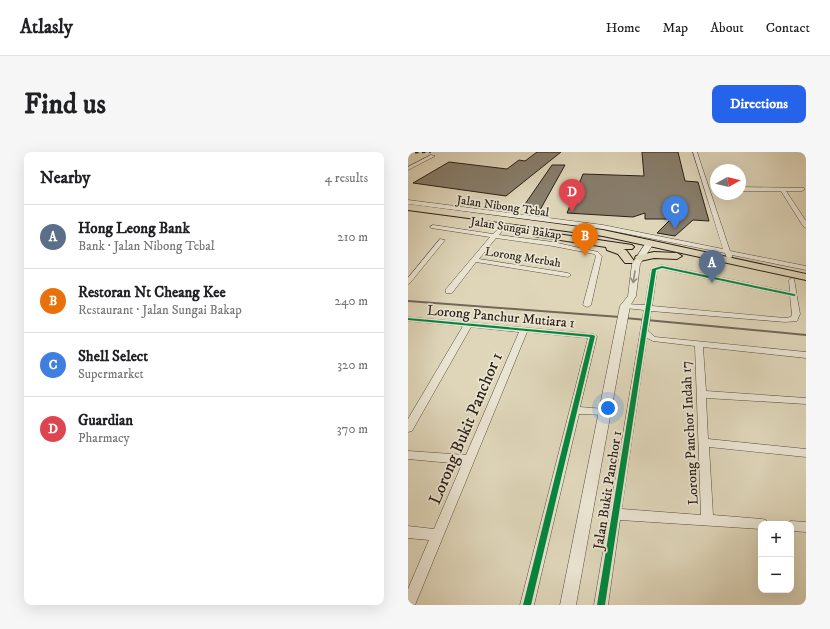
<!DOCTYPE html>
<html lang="en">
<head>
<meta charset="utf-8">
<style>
	body { margin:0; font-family:"IM FELL DW Pica",serif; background:#f6f6f6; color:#202124 }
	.controls { position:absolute; right:12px; bottom:12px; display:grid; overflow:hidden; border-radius:8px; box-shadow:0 4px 16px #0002 }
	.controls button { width:36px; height:36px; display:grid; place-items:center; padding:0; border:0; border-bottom:1px solid #e0e0e0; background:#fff; color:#202124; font:20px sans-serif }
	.compass { position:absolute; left:302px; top:12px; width:36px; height:36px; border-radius:50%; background:#fff; box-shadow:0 4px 16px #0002; rotate:82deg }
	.you { position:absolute; left:200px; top:256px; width:14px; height:14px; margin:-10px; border:3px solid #fff; border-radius:50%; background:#1a73e8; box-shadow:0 0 0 6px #1a73e833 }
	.badge { display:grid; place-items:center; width:26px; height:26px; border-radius:50%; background:#2563eb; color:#fff; font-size:13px; font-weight:700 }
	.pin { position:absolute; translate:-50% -33px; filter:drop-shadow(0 1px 2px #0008) }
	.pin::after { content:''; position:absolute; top:21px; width:14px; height:12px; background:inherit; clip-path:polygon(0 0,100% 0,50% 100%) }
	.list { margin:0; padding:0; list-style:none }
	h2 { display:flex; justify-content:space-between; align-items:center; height:52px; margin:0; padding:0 16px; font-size:17px }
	h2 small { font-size:13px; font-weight:400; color:#757577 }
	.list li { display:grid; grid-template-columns:26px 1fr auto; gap:12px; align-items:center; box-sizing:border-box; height:64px; padding:0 16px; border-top:1px solid #e0e0e0 }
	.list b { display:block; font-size:15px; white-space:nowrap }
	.list p { margin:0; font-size:13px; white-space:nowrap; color:#757577 }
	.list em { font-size:13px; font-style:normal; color:#757577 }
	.map { position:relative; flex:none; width:398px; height:453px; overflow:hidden; border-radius:8px }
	header { display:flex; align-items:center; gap:24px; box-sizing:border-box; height:56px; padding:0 20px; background:#fff; border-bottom:1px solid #e0e0e0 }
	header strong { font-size:19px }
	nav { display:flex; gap:22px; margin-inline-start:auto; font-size:14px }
	.intro { display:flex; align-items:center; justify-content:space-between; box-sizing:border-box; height:96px; padding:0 24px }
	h1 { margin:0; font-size:28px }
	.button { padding:10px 18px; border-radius:8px; background:#2563eb; color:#fff; font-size:14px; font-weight:700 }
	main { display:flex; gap:24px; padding:0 24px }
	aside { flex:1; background:#fff; border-radius:8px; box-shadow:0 4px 16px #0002 }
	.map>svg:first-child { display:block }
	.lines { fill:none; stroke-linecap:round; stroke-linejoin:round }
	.stream { stroke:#716858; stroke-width:2 }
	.building { fill:#887e6c; stroke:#291f17 }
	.minor-casing { stroke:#564d40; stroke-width:1 }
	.tertiary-casing { stroke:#564d40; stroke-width:1 }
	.trunk-casing { stroke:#291f17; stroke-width:2 }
	.minor { fill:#eae4d2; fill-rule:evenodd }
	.tertiary { fill:#eae4d2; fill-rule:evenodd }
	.trunk { fill:#dfd6ba; fill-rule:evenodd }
	.rail { stroke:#291f17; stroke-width:1.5; stroke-dasharray:3.5 3.5; stroke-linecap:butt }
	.cycleway-casing { stroke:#eae4d2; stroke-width:3 }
	.cycleway { fill:#00873e; fill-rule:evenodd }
	.oneway { stroke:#938b7e }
	.labels { text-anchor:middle; stroke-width:3.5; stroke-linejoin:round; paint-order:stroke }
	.far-street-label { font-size:12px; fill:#291f17; stroke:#eae4d2 }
	.street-label { font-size:14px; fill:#291f17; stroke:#eae4d2 }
	.near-street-label { font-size:17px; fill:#291f17; stroke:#eae4d2 }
</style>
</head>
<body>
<header>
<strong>Atlasly</strong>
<nav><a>Home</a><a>Map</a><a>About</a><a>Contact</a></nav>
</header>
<div class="intro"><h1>Find us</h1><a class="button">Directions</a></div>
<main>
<aside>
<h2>Nearby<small>4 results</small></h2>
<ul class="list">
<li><span class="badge" style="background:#5c6f8a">A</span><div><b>Hong Leong Bank</b><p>Bank · Jalan Nibong Tebal</p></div><em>210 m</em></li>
<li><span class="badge" style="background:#e8710a">B</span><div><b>Restoran Nt Cheang Kee</b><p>Restaurant · Jalan Sungai Bakap</p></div><em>240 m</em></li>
<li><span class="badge" style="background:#3f7fe0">C</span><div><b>Shell Select</b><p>Supermarket</p></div><em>320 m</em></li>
<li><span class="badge" style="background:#e0444e">D</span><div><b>Guardian</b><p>Pharmacy</p></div><em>370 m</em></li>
</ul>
</aside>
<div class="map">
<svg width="398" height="453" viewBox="0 0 398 453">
	<rect width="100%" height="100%" fill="#dfd6ba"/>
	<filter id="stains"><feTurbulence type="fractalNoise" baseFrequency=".005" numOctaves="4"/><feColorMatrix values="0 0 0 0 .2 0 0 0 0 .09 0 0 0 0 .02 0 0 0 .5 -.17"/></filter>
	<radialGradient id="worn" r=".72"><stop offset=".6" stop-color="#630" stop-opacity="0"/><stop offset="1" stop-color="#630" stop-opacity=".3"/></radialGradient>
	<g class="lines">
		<g class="stream">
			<path d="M0 149 212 165"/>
			<path d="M217 166 398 183"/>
		</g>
	</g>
	<g class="building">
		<path d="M129 0H153L98 44 5 31 41 10 99 17 111 8 117 9Z"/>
		<path d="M234 0H270L277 29 290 30 301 69 285 68 267 84 249 81 263 67H237V61L225 65 159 61 175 22 236 24Z"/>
		<path d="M144 13H157L132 58 115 55Z"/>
	</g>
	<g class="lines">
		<g class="minor-casing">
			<g id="minor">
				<path d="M285 0H289L322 99 398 114V118L324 103V105L321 107 319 106 317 101 195 77 0 52V48L195 73 315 97Z"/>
				<path d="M23 3 27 4 0 18V15Z"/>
				<path d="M332 35 396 36 397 37 394 39H378L398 69V76L395 74 373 39H332Z"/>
				<path d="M25 73 85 82 93 74 96 76 91 83 145 90 190 100 194 104 183 153 179 155 175 153 188 104 186 102 145 94 88 86 71 107 160 121 163 123 160 125 68 110 44 141H38V137L82 85 23 76 22 75Z"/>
				<path d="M32 87 37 88 2 131 0 132V126Z"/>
				<path d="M254 113 382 140 381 128 384 126 386 127 392 162 389 169 377 170 243 159 240 179 247 185 398 200V206L295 195 298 239 398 246V252L298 246 300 287 398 297V305L301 295 305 363 354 367 358 368 360 372H353V377L212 368 200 453H186L236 158 217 156 213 154 217 152 237 153 243 117ZM254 117 382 144 384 162 383 165 377 166 244 154 249 118ZM239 186 245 189 287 194 293 363 214 357Z"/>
				<path d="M0 165 185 182 189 184 172 255 197 257 200 258 202 260 200 262 197 263 171 262 126 453H112L180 186 119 180 7 453H0V437L21 388 0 386V374L26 377 54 312 0 307V299L58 303 111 180 63 175 4 279 0 280V267L55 174 0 169Z"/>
				<path d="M383 369 398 370V380L383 379V372H378Z"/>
			</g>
		</g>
		<g class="tertiary-casing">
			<path id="tertiary" d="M239 89H245L246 91 232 112 228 144 222 154 168 453H152L212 154 220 144 224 112Z"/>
		</g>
		<g class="trunk-casing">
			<g id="trunk">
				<path d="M0 52 195 78 398 122V128L195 84 0 58Z"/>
				<path d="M129 79 224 93 226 95 224 97H215L218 98 226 109 225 111H217L210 102 199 98 198 95 126 84 124 82 126 80Z"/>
				<path d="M246 100 269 101 274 104 269 107 246 106 232 109 227 106 228 104Z"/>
			</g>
		</g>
		<use href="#minor" class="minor"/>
		<use href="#tertiary" class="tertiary"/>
		<use href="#trunk" class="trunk"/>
		<path class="rail" d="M0 1 23 0"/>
		<g class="cycleway-casing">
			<g id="cycleway">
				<path d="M254 114 386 142 388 143 386 144 254 116 248 118 197 453H189L244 117Z"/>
				<path d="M0 166 185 183 187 184 123 453H115L182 185 0 168Z"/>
			</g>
		</g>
		<use href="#cycleway" class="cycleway"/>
	</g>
	<defs><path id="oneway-shaft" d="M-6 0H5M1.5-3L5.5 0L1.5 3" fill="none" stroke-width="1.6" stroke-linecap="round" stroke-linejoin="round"/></defs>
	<use class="oneway" href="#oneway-shaft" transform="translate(226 125) rotate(99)"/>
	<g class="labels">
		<g class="far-street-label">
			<text transform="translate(95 54) rotate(8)" y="4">Jalan Nibong Tebal</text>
			<text transform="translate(108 76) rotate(9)" y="4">Jalan Sungai Bakap</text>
			<text transform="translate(115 105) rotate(9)" y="4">Lorong Merbah</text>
		</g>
		<g class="street-label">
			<text transform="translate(93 164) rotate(5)" y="5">Lorong Panchur Mutiara 1</text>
			<text transform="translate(281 281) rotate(-93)" y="5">Lorong Panchor Indah 17</text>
			<text transform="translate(199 338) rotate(-81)" y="5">Jalan Bukit Panchor 1</text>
		</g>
		<g class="near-street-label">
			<text transform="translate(57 276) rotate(-67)" y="6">Lorong Bukit Panchor 1</text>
		</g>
	</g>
	<rect width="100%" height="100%" filter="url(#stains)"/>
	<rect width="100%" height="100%" fill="url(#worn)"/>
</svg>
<div class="controls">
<button>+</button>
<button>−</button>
</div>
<svg class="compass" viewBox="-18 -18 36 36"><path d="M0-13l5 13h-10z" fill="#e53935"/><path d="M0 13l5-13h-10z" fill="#757577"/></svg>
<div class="you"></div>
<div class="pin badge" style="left:304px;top:131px;background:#5c6f8a">A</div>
<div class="pin badge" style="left:177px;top:104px;background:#e8710a">B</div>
<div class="pin badge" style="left:267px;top:77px;background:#3f7fe0">C</div>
<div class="pin badge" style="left:164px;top:60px;background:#e0444e">D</div>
</div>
</main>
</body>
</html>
